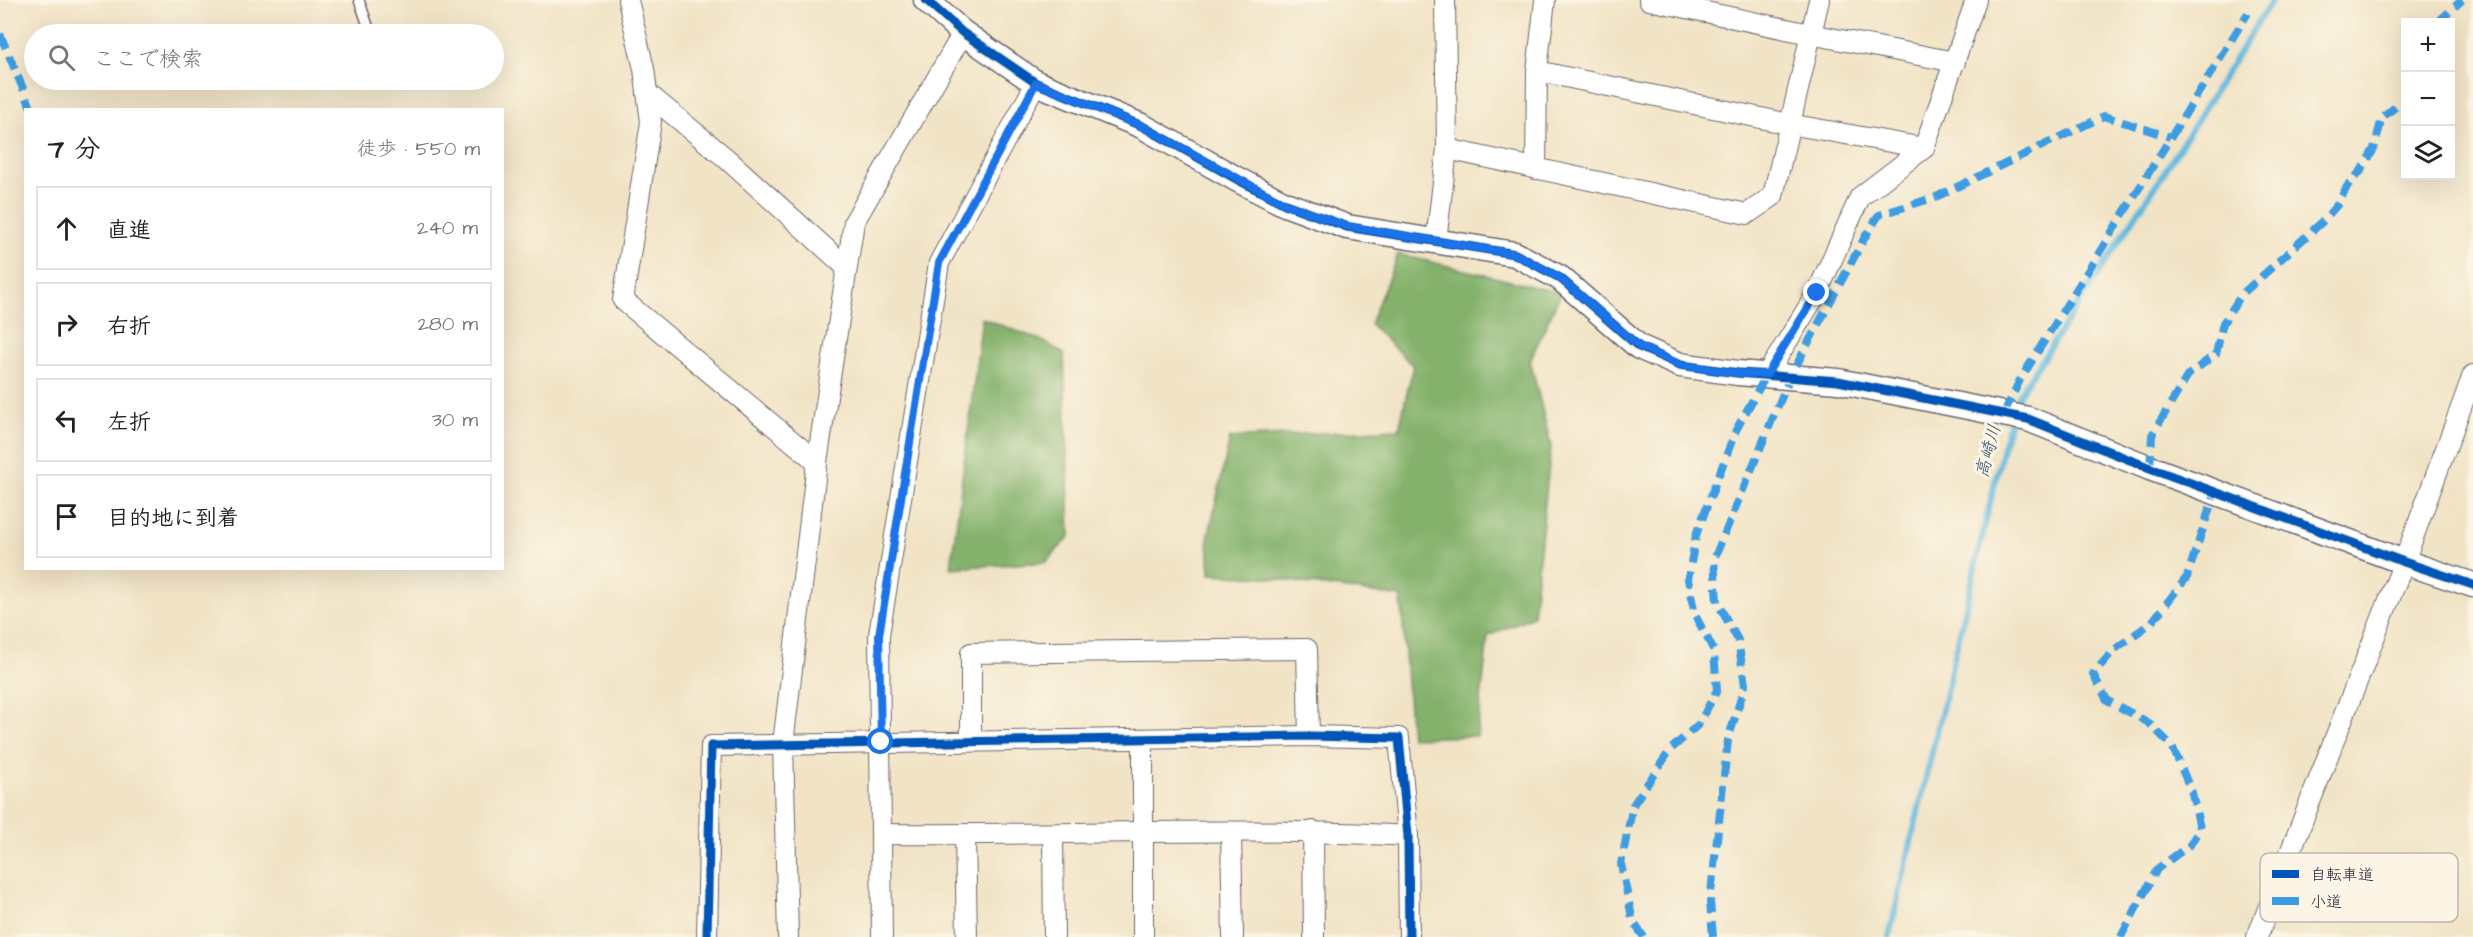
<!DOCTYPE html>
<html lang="ja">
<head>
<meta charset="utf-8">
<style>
	body { margin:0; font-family:"Architects Daughter","Klee One",sans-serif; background:#f2f2f2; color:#222 }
	.controls { position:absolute; right:18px; top:18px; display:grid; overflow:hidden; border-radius:0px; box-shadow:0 6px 24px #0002 }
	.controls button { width:54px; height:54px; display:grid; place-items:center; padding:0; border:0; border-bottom:2px solid #e0e0e0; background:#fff; color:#222; font:30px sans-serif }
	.stop { position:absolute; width:18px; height:18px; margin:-14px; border:4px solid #1a73e8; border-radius:50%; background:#fff }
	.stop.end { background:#1a73e8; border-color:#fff; box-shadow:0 2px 6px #0008 }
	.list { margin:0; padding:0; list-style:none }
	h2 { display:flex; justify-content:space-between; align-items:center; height:78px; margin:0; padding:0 24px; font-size:26px }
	h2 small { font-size:20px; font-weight:400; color:#767676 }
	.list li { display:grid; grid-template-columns:39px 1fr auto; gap:18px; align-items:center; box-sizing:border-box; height:84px; margin:0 12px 12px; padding:0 12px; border:2px solid #e0e0e0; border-radius:0px }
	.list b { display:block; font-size:22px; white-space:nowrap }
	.list em { font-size:20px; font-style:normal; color:#767676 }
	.icon { flex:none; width:33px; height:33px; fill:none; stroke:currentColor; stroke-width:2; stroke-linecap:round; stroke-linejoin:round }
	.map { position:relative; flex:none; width:2473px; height:937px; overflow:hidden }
	.search { position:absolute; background:#fff; box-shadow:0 6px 24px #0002; left:24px; top:24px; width:480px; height:66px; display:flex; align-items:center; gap:15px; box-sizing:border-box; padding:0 21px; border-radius:33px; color:#767676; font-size:22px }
	.panel { position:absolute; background:#fff; box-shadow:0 6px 24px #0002; left:24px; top:108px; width:480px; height:462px; border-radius:0px }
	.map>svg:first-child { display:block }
	.forest { fill:#84b26c; stroke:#536a54; stroke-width:1.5 }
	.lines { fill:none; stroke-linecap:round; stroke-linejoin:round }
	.stream { stroke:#60b8dd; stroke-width:6 }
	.service-casing { stroke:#6a666b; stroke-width:12 }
	.minor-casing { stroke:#6a666b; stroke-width:22 }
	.tertiary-casing { stroke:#6a666b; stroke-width:27 }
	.service { stroke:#fff; stroke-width:9 }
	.minor { stroke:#fff; stroke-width:20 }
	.tertiary { stroke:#fff; stroke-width:24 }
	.quiet { stroke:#3c9ce2; stroke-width:8; stroke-dasharray:15 8; stroke-linecap:butt }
	.cycleway-casing { stroke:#fcf5e5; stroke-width:13 }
	.cycleway { stroke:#0057b8; stroke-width:9 }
	.route { stroke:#1a73e8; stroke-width:8 }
	.labels { text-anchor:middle; stroke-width:6; stroke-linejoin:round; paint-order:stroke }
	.water-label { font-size:18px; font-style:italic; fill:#385674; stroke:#fcf5e5 }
	.key { fill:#fcf5e5; stroke:#bbb6b2; stroke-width:1.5 }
	.key-label { font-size:16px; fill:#22223b }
</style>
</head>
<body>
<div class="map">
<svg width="2473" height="937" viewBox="0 0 2473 937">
	<rect width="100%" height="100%" fill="#fcf5e5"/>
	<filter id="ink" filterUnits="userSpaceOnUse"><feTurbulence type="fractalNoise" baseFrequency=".0167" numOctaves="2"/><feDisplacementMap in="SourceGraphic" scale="12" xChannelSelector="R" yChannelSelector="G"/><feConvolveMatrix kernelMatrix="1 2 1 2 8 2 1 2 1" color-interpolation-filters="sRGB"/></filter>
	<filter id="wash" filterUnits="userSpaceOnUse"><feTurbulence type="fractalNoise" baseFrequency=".008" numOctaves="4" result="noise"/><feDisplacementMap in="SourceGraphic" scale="24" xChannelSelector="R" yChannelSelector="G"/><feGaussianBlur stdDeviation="1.35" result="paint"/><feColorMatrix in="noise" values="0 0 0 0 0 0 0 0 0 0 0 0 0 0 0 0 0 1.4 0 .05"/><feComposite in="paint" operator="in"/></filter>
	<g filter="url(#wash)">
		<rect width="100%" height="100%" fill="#f1e3c5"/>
		<g class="forest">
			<path d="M1398 254 1561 293 1530 360 1551 446 1533 616 1488 636 1477 736 1411 738 1401 597 1263 577 1210 574 1208 538 1230 438 1399 429 1413 366 1370 324Z"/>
			<path d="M982 318 1043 341 1064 354 1070 536 1046 562 951 568Z"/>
		</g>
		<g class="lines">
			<g class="stream">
				<path d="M2014 410 2019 395 2165 171 2272 0"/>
				<path d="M1889 937 2004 443 2011 420"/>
			</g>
		</g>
	</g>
	<g filter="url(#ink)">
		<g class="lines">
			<g class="service-casing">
				<path id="service" d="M359 0 371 34"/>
			</g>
			<g class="minor-casing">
				<g id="minor">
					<path d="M628 0 644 69 651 122 623 300 817 462"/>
					<path d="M1649 0 1810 34 1955 62"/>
					<path d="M1537 71 1789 124 1924 148"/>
					<path d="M647 93 727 159 846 267"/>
					<path d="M1447 149 1747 214 1773 196 1819 0"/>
					<path d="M1536 169 1537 71 1545 0"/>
					<path d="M1436 241 1447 149 1445 0"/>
					<path d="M1767 374 1817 293 1860 197 1924 148 1976 0"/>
					<path d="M971 741V653L1307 649 1309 736"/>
					<path d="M1313 831 1314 937"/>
					<path d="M1231 832 1233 937"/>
					<path d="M882 834C1057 836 1233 826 1408 836"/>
					<path d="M965 835 967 937"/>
					<path d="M1053 835 1054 937"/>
					<path d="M707 937 711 746 1309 736 1399 738 1408 836 1409 937"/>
					<path d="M788 937 783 744 817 462 854 222 963 33"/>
					<path d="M882 937 879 635 939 263 1036 83"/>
					<path d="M1143 937V740"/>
					<path d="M2257 937 2404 562 2473 375"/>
				</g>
			</g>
			<g class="tertiary-casing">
				<path id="tertiary" d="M926 0 963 33 1036 83 1142 126 1240 181 1285 204 1347 227 1515 254 1560 278 1639 347 1680 365 1738 373 1838 381 2028 419 2150 468 2404 562 2473 585"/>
			</g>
			<use href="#service" class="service"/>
			<use href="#minor" class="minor"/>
			<use href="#tertiary" class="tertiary"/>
			<g class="quiet">
				<path d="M2438 22 2462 0"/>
				<path d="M0 34 32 110"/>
				<path d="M2004 413 2020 380 2248 13"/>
				<path d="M2150 468 2152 435 2188 375 2216 354 2223 323 2242 294 2321 223 2337 205 2348 185 2361 171 2374 149 2382 118 2406 98"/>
				<path d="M1644 937 1633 922 1621 864 1633 805 1671 749 1699 724 1717 690 1714 651 1695 615 1688 579 1696 535 1736 430 1767 374"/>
				<path d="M1713 937 1710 902 1728 740 1745 685 1738 640 1717 602 1714 559 1790 377 1865 237 1879 215 1936 197 2104 116 2170 137"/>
				<path d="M2121 937 2157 869 2190 845 2200 828 2192 793 2172 746 2149 723 2107 700 2093 674 2114 650 2152 622 2187 577 2215 492"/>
			</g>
			<g class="cycleway-casing">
				<g id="cycleway">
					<path d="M926 0 963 33 1036 83 1142 126 1240 181 1285 204 1347 227 1515 254 1560 278 1639 347 1680 365 1738 373 1838 381 2028 419 2150 468 2404 562 2473 585"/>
					<path d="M707 937 711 746 1309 736 1399 738 1408 836 1409 937"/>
				</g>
			</g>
			<use href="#cycleway" class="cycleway"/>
		</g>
	</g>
	<g class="lines" filter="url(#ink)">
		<path class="route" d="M881 742 879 635 939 263 1036 83 1142 126 1285 204 1347 226 1515 254 1560 278 1639 346 1680 365 1738 373 1767 374 1817 293"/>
	</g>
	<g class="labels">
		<g class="water-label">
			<text transform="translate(1988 451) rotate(-75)" y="6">高崎川</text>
		</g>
	</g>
	<rect x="2260" y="853" width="198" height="69" rx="9" class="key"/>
	<rect x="2272" y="870" width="27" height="8" fill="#0057b8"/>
	<rect x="2272" y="897" width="27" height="8" fill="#3c9ce2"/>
	<g class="key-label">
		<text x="2310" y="880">自転車道</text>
		<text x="2310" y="907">小道</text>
	</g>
</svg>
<div class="controls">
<button>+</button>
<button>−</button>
<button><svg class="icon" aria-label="layers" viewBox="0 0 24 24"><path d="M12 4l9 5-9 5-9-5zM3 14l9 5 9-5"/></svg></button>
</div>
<div class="stop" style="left:881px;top:742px"></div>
<div class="stop end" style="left:1817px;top:293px"></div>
<div class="search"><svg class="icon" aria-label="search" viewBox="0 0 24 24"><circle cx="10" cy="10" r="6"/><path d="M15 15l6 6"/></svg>ここで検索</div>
<section class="panel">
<h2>7 分<small>徒歩 · 550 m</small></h2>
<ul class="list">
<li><svg class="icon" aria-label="ahead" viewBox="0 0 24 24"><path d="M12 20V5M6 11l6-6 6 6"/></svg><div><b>直進</b></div><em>240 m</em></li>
<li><svg class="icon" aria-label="right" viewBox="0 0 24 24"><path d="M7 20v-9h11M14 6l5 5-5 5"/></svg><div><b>右折</b></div><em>280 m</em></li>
<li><svg class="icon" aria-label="left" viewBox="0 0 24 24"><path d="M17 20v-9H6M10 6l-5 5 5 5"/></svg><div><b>左折</b></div><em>30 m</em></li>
<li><svg class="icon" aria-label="arrive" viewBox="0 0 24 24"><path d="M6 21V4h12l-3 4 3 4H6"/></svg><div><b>目的地に到着</b></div></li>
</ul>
</section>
</div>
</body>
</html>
